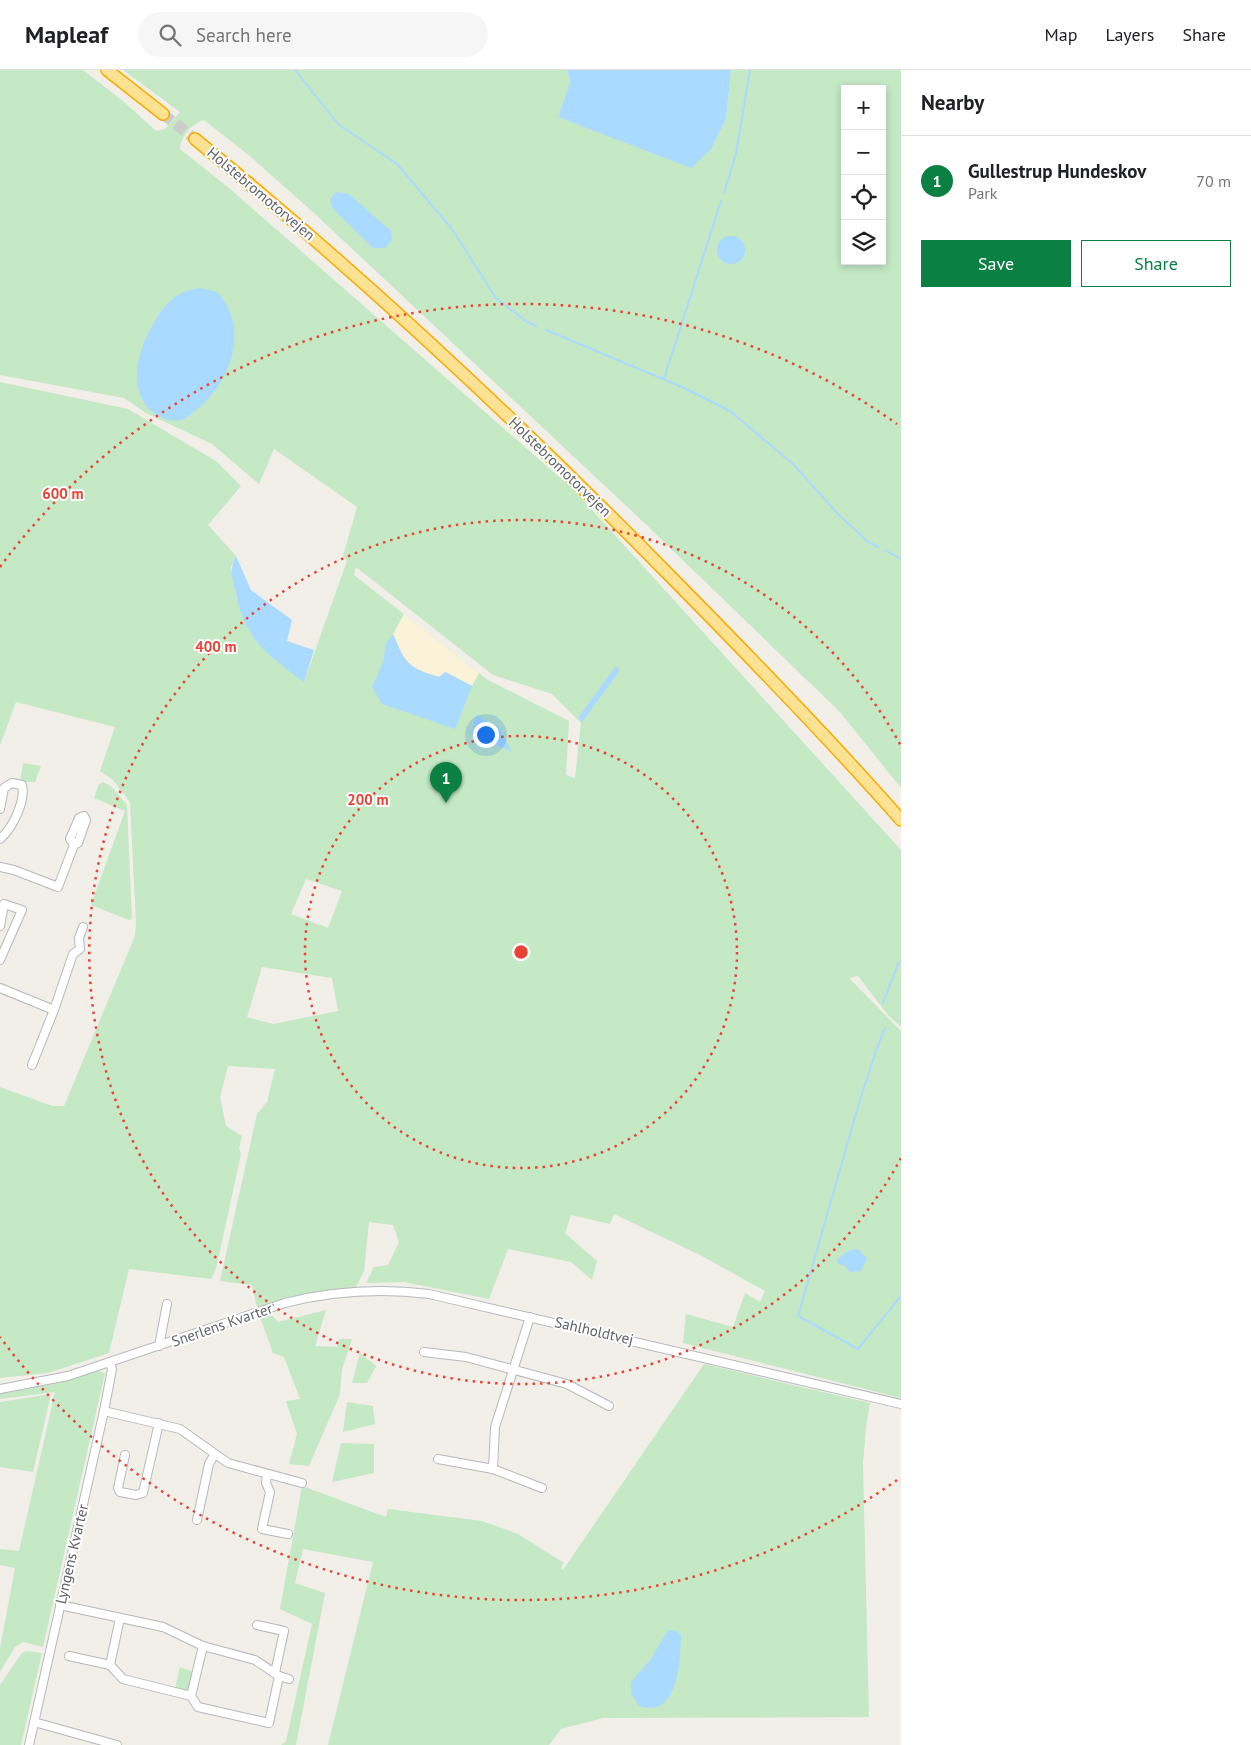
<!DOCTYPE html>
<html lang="en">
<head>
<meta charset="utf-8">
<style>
	body { margin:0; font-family:"PT Sans",sans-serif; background:#f6f6f6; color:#202124 }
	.controls { position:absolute; right:15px; top:15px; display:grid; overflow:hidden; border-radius:0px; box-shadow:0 2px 8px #0003 }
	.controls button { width:45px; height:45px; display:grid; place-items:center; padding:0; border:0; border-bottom:1px solid #e0e0e0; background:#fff; color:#202124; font:25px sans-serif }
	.you { position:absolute; left:485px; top:664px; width:18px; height:18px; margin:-12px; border:4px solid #fff; border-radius:50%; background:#1a73e8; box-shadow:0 0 0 8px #1a73e833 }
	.badge { display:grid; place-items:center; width:32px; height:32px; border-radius:50%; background:#0b8043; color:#fff; font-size:16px; font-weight:700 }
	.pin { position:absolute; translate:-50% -41px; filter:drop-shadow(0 1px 2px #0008) }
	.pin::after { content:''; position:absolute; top:26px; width:18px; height:15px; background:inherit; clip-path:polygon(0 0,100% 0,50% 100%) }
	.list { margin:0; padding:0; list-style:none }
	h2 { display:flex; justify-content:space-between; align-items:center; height:65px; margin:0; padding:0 20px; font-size:21px }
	h2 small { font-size:16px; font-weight:400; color:#757577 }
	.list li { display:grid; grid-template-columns:32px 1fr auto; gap:15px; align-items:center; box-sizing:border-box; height:90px; padding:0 20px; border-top:1px solid #e0e0e0 }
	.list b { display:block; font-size:19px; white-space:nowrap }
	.list p { margin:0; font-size:16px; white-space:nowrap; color:#757577 }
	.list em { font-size:16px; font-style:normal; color:#757577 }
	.actions { display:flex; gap:10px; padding:15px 20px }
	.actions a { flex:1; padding:11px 0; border:1px solid #0b8043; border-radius:0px; text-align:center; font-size:18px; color:#0b8043 }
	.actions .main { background:#0b8043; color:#fff }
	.icon { flex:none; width:28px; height:28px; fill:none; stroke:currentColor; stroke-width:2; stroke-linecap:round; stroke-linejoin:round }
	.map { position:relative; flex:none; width:901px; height:1675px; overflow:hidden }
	header { display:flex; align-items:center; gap:30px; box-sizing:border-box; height:70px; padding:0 25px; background:#fff; border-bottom:1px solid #e0e0e0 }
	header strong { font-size:24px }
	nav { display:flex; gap:28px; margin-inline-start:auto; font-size:18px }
	.search { width:350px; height:45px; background:#f6f6f6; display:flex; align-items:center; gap:12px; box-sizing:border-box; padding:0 18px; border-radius:28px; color:#757577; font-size:19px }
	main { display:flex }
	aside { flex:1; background:#fff }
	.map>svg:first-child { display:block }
	.green { fill:#c5e8c5; fill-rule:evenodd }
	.sand { fill:#fbf3d9 }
	.water { fill:#aadaff }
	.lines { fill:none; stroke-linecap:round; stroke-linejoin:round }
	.stream { stroke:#aadaff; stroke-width:2 }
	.highway-tunnel { stroke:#ccccc8; stroke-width:11; stroke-dasharray:11 5.5; stroke-linecap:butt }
	.minor-casing { stroke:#b5b8bc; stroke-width:10 }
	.highway-casing { stroke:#f9ab00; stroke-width:14 }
	.minor { stroke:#fff; stroke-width:8 }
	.highway { stroke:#fde293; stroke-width:11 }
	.ring { fill:none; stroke:#ea4335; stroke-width:2.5; stroke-dasharray:2.5 5 }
	.labels { text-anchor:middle; stroke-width:4; stroke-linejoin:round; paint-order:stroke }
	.street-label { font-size:15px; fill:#5f6368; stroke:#fff }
	.centre { fill:#ea4335; stroke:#fff; stroke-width:2.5 }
	.ring-label { font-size:15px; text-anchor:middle; font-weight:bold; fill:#ea4335; stroke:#fff; stroke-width:4; stroke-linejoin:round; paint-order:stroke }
</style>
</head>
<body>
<header>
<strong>Mapleaf</strong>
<div class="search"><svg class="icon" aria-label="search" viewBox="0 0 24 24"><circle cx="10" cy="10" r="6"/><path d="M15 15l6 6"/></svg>Search here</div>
<nav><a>Map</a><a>Layers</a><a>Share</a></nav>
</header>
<main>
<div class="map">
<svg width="901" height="1675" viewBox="0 0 901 1675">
	<rect width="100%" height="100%" fill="#f1efe8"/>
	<g class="green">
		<path d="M0 0H83L123 31 156 61 165 59 180 42 123 0H567L570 12 558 46 726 49 731 0H901V718L840 642 636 445 315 144 251 87 204 50C191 54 181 66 180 79L229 118 573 419 901 780V957L888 945 858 906 849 908 901 961V1328L683 1273 686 1244 733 1257 745 1223 760 1232 765 1221 700 1185 614 1144 610 1154 571 1145 565 1163 597 1191 592 1210 571 1192 508 1179 489 1229 404 1212 366 1213 374 1197 388 1195 399 1172 393 1155 369 1152 364 1201 356 1217C321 1220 290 1226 257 1238L252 1215 220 1211 257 1044 267 1032 275 999 228 996 220 1027 226 1056 242 1066 239 1078 241 1084 216 1199 211 1209 129 1199 109 1283 48 1303 0 1308V1017L52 1036H64L135 866 136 853 130 732 113 710 100 701 115 657 16 632 0 675V312L128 339 216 391 241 416 208 455 236 486 231 497 237 531 304 612 347 491 343 486 357 437 274 379 259 414 212 374 146 343 124 328 0 305ZM845 19H882V191H845ZM356 497 493 605 552 624 581 653 575 708 591 714 566 705 569 651 488 610 354 505ZM306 809 342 821 328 858 291 844ZM262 897 332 908 338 941 273 954 247 947Z"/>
		<path d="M23 693 41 696 35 712H20Z"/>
		<path d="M103 712 111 716 127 735 132 849 129 850 91 835 125 741 94 728 99 714Z"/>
		<path d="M326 1240 315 1276 337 1277 339 1269H352L342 1299 340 1324 309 1396 289 1394 297 1364 286 1331 300 1329 284 1287 273 1283 260 1247 271 1244 278 1252Z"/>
		<path d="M360 1283 376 1296 367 1313H352Z"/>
		<path d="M704 1294 870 1333 866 1357 863 1394 869 1647 603 1648 561 1659 549 1675H328L373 1492 303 1479 295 1513 325 1523 296 1675H281L286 1671 312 1554 280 1539 302 1416 386 1447 388 1439 482 1451 518 1464 564 1493 561 1498 563 1500Z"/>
		<path d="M99 1301 105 1303 43 1577 23 1572 15 1577 0 1602V1578L15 1498 0 1495V1479L19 1481 55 1322 0 1329V1324L54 1314Z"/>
		<path d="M51 1324 33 1402 0 1397V1332Z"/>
		<path d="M347 1332 373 1336 375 1354 343 1362Z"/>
		<path d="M341 1373 374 1374V1403L332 1412Z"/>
		<path d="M27 1581 42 1583 21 1675H0V1615L22 1583Z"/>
		<path d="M180 1597 193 1602 188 1622 175 1619Z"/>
	</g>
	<path class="sand" d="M404 544 479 603 472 616 446 602 439 607C408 598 405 593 393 564Z"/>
	<g class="water">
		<path d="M567 0H731L726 49 711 79 691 98 558 47 570 12Z"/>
		<path d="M336 122 349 124 391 161 392 170 385 178H373L332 138 330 129Z"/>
		<circle cx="731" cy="180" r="14"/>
		<path d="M201 218 217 222C250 257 232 309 200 337 195 341 188 347 182 350 174 352 166 350 159 346 128 330 135 287 149 262 162 238 172 221 201 218Z"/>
		<path d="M236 486 251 520 292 550 287 571 314 580 304 612C265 583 245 570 235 520 232 505 229 500 236 486Z"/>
		<path d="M393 564C405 593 408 598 439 607L445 602 472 616 455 659 382 634 372 617 383 592 386 573Z"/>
		<path d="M616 596 619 599 618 603 582 652 579 649 580 645Z"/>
		<path d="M476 645 500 659 512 682 471 664Z"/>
		<path d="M858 1179 867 1188 861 1201 850 1202 845 1196 837 1193V1190L848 1181Z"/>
		<path d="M670 1560 677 1561 681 1565C680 1591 679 1649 639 1636L631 1624V1612L651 1589 666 1563Z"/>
	</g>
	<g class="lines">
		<g class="stream">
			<path d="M295 0 338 54 397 94 452 159 496 228 527 252 536 256"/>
			<path d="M724 123 736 84 750 0"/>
			<path d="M546 260 682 317 730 341 793 394 838 444 867 471 878 477"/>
			<path d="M664 309 721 131"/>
			<path d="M885 480 901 489"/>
			<path d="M883 933 898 894 901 891"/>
			<path d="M885 958 876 981 859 1033 798 1246 858 1279 901 1226"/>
		</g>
		<path class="highway-tunnel" d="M163 44 195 69"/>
		<g class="minor-casing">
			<g id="minor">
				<path d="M0 739 4 718 12 713 22 715C26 731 12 759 0 769"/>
				<path d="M0 797 14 800 58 817 74 775 78 773 86 750 84 746 79 748 70 769 74 775"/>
				<path d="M0 856 4 834 22 840 0 890"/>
				<path d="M0 918 54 940 73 884 80 879 79 868 83 857"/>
				<path d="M32 995 54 940"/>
				<path d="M159 1276 167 1234"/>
				<path d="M424 1282 466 1287 567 1314 609 1336"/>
				<path d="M0 1319 68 1306 285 1233C333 1221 379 1218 429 1224L901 1334"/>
				<path d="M104 1341 180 1359 228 1393 302 1413"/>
				<path d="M125 1385 118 1418 120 1422 136 1425 143 1423 159 1353"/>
				<path d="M438 1389 493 1399 542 1418"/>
				<path d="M493 1399 495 1357 530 1247"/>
				<path d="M267 1404 266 1413 270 1422 262 1459 288 1464"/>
				<path d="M197 1450 209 1394 214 1385"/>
				<path d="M60 1535 163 1557 203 1576 255 1590 279 1606 289 1609"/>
				<path d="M257 1555 284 1561 275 1603"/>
				<path d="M69 1586 110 1595 123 1609 191 1626 198 1637 269 1653 279 1606"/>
				<path d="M110 1595 120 1548"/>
				<path d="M191 1626 203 1576"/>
				<path d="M34 1652 117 1675"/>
				<path d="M29 1675 104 1341 112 1299 110 1293"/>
			</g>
		</g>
		<g class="highway-casing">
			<g id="highway">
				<path d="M107 0 163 44"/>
				<path d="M195 69C363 206 522 355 674 510 751 588 828 667 901 750"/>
			</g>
		</g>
		<use href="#minor" class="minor"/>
		<use href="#highway" class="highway"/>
	</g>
	<g class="ring">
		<circle cx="521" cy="882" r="216"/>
		<path d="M901 1088A432 432 0 1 1 901 676"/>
		<path d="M897 1410A648 648 0 0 1 0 1267M0 497A648 648 0 0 1 897 354"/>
	</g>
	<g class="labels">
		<g class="street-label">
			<text transform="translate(261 124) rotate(40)" y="5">Holstebromotorvejen</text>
			<text transform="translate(560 397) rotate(44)" y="5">Holstebromotorvejen</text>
			<text transform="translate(222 1255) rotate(-19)" y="5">Snerlens Kvarter</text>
			<text transform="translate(594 1261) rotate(13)" y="5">Sahlholdtvej</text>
			<text transform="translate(72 1484) rotate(-77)" y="5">Lyngens Kvarter</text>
		</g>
	</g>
	<circle cx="521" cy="882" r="8" class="centre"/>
	<g class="ring-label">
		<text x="63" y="429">600 m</text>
		<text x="216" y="582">400 m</text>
		<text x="368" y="735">200 m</text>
	</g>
</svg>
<div class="controls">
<button>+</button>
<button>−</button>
<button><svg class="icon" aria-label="locate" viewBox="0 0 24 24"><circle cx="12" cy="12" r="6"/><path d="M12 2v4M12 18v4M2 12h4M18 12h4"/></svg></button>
<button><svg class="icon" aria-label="layers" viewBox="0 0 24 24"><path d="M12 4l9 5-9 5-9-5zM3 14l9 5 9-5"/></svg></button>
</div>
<div class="you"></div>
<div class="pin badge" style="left:446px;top:733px">1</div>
</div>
<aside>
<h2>Nearby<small></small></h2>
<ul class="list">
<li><span class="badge">1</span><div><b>Gullestrup Hundeskov</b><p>Park</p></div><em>70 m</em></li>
</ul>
<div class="actions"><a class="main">Save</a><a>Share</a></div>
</aside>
</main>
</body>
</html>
